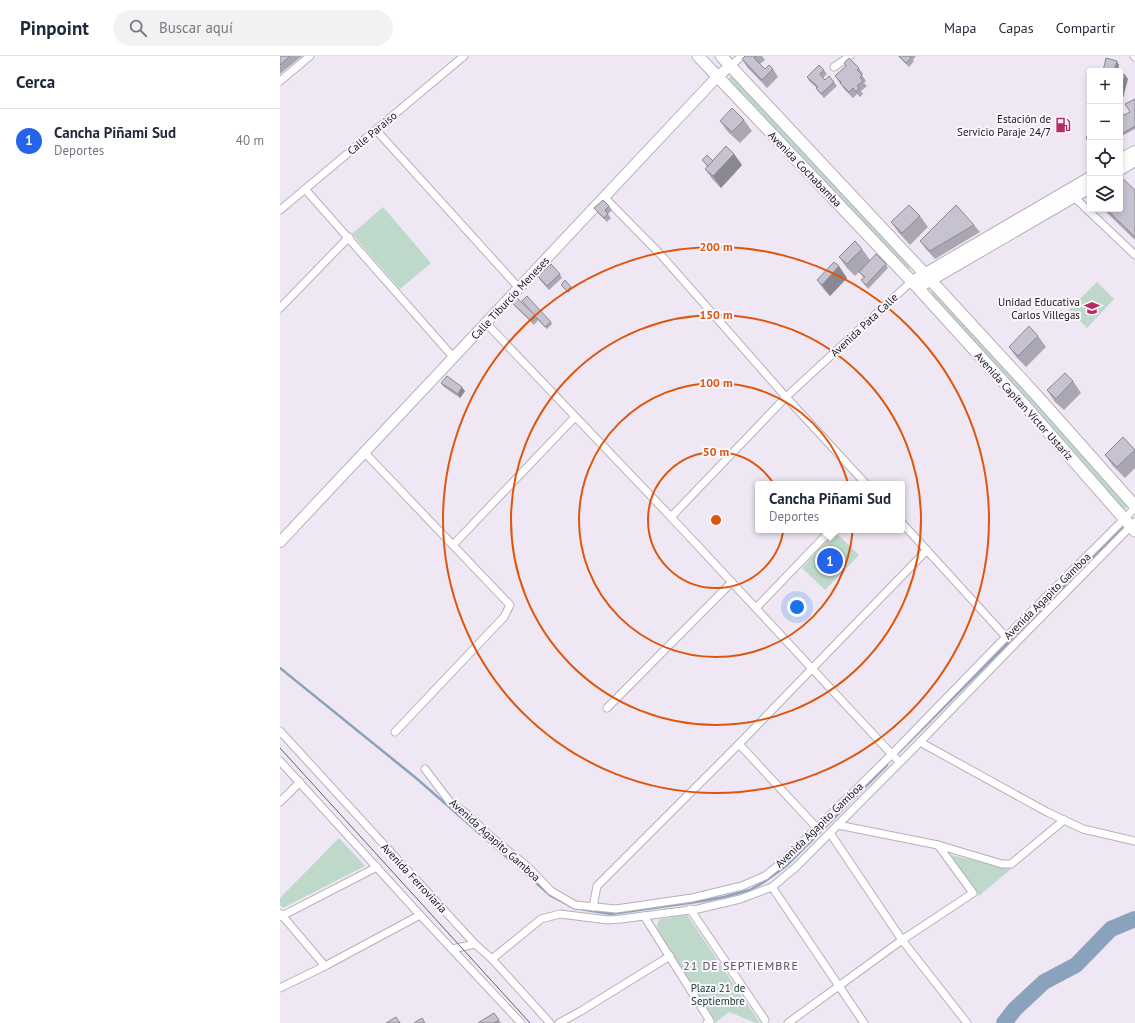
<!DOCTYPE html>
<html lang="es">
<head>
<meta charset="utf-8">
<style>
	body { margin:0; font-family:"PT Sans",sans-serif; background:#f2f2f3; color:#1f2937 }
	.controls { position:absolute; right:12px; top:12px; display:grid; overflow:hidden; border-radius:4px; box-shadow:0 2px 6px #0003 }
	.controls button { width:36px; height:36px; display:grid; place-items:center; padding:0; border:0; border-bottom:1px solid #e0e1e3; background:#fff; color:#1f2937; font:20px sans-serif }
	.you { position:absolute; left:517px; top:551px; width:14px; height:14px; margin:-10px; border:3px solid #fff; border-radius:50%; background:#1a73e8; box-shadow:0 0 0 6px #1a73e833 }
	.badge { display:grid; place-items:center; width:26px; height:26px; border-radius:50%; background:#2563eb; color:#fff; font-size:13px; font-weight:700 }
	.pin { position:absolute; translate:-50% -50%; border:2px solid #fff; box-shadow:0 1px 4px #0006 }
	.popup { position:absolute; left:475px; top:425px; width:150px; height:52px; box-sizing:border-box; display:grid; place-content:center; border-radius:4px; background:#fff; filter:drop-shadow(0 1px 3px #0005); font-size:13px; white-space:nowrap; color:#747a83 }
	.popup b { font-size:15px; color:#1f2937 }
	.popup::after { content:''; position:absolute; left:50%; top:100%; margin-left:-8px; border:8px solid transparent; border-top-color:#fff }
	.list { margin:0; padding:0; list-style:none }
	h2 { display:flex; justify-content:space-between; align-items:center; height:52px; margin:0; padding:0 16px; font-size:17px }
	h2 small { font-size:13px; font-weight:400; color:#747a83 }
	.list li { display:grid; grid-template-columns:26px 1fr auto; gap:12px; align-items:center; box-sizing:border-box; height:64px; padding:0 16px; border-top:1px solid #e0e1e3 }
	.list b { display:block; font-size:15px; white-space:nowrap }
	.list p { margin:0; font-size:13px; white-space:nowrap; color:#747a83 }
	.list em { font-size:13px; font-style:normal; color:#747a83 }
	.icon { flex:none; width:22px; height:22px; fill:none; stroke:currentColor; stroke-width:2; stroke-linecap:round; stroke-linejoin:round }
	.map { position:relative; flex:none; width:855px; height:967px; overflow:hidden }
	header { display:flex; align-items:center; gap:24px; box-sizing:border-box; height:56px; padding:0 20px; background:#fff; border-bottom:1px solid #e0e1e3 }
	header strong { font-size:19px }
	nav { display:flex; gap:22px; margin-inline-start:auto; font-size:14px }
	.search { width:280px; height:36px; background:#f2f2f3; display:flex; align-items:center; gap:10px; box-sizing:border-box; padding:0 14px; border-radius:22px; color:#747a83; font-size:15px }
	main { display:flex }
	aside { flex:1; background:#fff }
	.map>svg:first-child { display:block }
	.green { fill:#bed9ca }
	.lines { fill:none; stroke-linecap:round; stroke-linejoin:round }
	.stream { stroke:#8aa2bb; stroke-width:2.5 }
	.river { stroke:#8aa2bb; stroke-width:16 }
	.street-casing { stroke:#b7afbc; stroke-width:9 }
	.secondary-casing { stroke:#b7afbc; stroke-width:12 }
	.primary-casing { stroke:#b7afbc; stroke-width:13 }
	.street { stroke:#fff; stroke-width:7 }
	.secondary { stroke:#fff; stroke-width:10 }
	.primary { stroke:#fff; stroke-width:11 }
	.tram { stroke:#656168; stroke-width:1 }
	.wall { fill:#aaa7b2 }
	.shaded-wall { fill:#8b8891 }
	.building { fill:#c6c2cf; stroke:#8b8891 }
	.ring { fill:none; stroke:#de560d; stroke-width:2 }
	.labels { text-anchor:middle; stroke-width:4; stroke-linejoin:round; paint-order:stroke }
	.poi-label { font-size:11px; fill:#1a181c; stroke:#fbf6fe; text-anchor:end }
	.street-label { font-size:11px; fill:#1a181c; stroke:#fbf6fe }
	.park-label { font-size:11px; fill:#0e3b28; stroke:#fbf6fe }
	.neighbourhood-label { font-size:12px; letter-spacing:1px; fill:#554f5a; stroke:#fbf6fe }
	.centre { fill:#de560d; stroke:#fbf6fe; stroke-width:2 }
	.ring-label { font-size:12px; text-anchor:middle; font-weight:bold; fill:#de560d; stroke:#fbf6fe; stroke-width:4; stroke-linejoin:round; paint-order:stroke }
</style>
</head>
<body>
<header>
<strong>Pinpoint</strong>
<div class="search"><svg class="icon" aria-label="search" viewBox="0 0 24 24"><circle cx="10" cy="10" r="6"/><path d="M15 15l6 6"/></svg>Buscar aquí</div>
<nav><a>Mapa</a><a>Capas</a><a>Compartir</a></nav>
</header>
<main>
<aside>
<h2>Cerca<small></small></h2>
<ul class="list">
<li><span class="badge">1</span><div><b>Cancha Piñami Sud</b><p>Deportes</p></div><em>40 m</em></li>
</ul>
</aside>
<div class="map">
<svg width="855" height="967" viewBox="0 0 855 967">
	<rect width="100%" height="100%" fill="#efe8f4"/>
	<g class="green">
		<path d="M452 19 632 210 628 214 448 23Z"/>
		<path d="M103 151 151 207 120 233 72 178Z"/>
		<path d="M817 226 834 243 807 272 789 254Z"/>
		<path d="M653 234 751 342 848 450 844 454 650 238Z"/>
		<path d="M555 476 579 499 545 534 522 512Z"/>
		<path d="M59 782 85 810 3 852 0 849V842Z"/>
		<path d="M671 799 731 813 699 840Z"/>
		<path d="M407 859 480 967H476L449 956 435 967 378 876 377 869 380 863Z"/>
	</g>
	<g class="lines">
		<g class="stream">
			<path d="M0 612 136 722 271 840 294 852 331 858 423 845 444 841 470 834 484 826 506 810 607 709"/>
			<path d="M618 697 843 472"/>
		</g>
		<path class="river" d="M724 967 735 953 764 926 796 909 831 873 855 863"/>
		<g class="street-casing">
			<g id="street">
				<path d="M854 0 855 1"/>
				<path d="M450 10 462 0"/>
				<path d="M554 11 570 0"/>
				<path d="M0 25 30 0"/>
				<path d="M96 74 239 232"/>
				<path d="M25 133 174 302"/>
				<path d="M324 141 381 199 506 341 586 428"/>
				<path d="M794 141 855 199"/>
				<path d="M0 154 184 0"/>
				<path d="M0 252 69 181"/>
				<path d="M206 267 391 461 619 706"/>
				<path d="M85 397 230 549 224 561 115 676"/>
				<path d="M391 461 506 341 632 225"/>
				<path d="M622 467 726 581"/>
				<path d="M173 489 295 361"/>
				<path d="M476 552 551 474"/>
				<path d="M327 652 452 526"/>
				<path d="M0 675 195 888 212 903 270 967"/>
				<path d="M640 686 767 756 803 773 855 785"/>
				<path d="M459 688 537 772"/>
				<path d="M0 705 140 859 241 967"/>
				<path d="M145 713 170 746 187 758 210 780 249 812 271 835 295 849 336 853 412 842 462 830 485 820 500 808 612 698 719 588 855 452"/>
				<path d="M0 746 20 726"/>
				<path d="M558 769 658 789 722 808H731L784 764"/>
				<path d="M550 777 622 884 687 967"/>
				<path d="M492 831 584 967"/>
				<path d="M313 851 317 830 459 688 647 494"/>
				<path d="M410 853 485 964"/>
				<path d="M1 858 45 910"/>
				<path d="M364 860 430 965 427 967"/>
				<path d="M0 861 97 811"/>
				<path d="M172 893 195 888"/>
				<path d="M212 903 261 863 280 858 328 864 341 863 418 853 460 843 492 831 516 811 640 686 727 596 855 466"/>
				<path d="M0 932 45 910 140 859"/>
				<path d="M279 967 301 955 390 900"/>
				<path d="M508 967 622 884 693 837 658 789"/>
			</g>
		</g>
		<g class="secondary-casing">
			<g id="secondary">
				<path d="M840 103 855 95"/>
				<path d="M840 114 855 105"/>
				<path d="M632 225 810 121"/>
				<path d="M638 232 810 132"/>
				<path d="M0 486 437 21 450 10"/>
			</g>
		</g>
		<g class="primary-casing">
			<g id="primary">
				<path d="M418 0 638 232 748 353 855 475"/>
				<path d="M441 0 645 218 759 342 855 450"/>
			</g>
		</g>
		<use href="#street" class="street"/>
		<use href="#secondary" class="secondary"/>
		<use href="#primary" class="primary"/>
		<path class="tram" d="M0 692 250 967"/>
	</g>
	<g class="wall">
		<path d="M0 0H22L0 18Z"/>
		<path d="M465 0H482L485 4 480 8 485 13H493L498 21 487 32 467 11 462 3Z"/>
		<path d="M618 0H636L633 4 634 5 629 11Z"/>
		<path d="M564 7 579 12 583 18 582 19 586 25 584 27 587 30 581 35 583 38 580 41 577 38 573 42 564 33 555 20 566 10Z"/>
		<path d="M544 14 547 18 543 22 545 24 554 26 557 30 544 42 539 36 536 32H537L529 25 527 21Z"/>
		<path d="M855 43V73L840 81V61L850 56Z"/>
		<path d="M464 64 472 75 460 87 448 76 440 65Z"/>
		<path d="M454 98 462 109 441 132 433 124 425 113 427 110 422 104 433 105Z"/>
		<path d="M855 134V184L823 153H840Z"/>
		<path d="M329 150 332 154 328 158 331 162 327 166 317 156 314 152Z"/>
		<path d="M640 160 648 171 630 189 619 177 611 166Z"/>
		<path d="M694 169 700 176 655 203 646 193 640 185Z"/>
		<path d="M582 193 590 204 606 208 608 212 588 233 581 224 584 222 579 216 575 220 567 212 559 201Z"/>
		<path d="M280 218 282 222 269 234 260 224 258 220Z"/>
		<path d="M567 222 550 240 545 235 537 224Z"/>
		<path d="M231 246 249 254 271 266 272 268 267 273 258 264 254 269Z"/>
		<path d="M758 280 766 291 746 311 737 302 729 291Z"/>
		<path d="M793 325 801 337 784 354 775 346 767 334Z"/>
		<path d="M161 327 185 335 180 342 164 331Z"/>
		<path d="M843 381 855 394V412L845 422 833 410 825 399Z"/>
		<path d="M214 957 221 967H198Z"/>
	</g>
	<g class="shaded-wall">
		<path d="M837 5 839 9 838 15H834Z"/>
		<path d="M845 19 848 23 842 46 840 43V39Z"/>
		<path d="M454 98 462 109 441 132 433 120Z"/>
		<path d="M559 210 567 222 550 240 542 229Z"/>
		<path d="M291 231 292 232 288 237 287 235Z"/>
		<path d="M182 331 185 335 180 342 178 338Z"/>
	</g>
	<g class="building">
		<path d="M0 0H10L0 9Z"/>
		<path d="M465 0H476L474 2 485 13 489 9 493 13 482 24 462 3Z"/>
		<path d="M619 0H630L631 2 626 7Z"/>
		<path d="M569 2 579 12 577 14 582 19 580 21 583 25 577 30 579 32 576 36 573 32 569 36 560 27 561 26 555 20 566 10 564 7Z"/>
		<path d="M826 2 837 5 834 15H823Z"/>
		<path d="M539 9 544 14 540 18 545 24 549 20 554 26 541 38 536 32 538 31 527 21Z"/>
		<path d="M840 18 845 19 840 39Z"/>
		<path d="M855 43V70L840 79V61L850 56 845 48Z"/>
		<path d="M452 52 464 64 452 76 440 65Z"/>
		<path d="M810 78V89L806 81Z"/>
		<path d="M446 90 454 98 433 120 425 113Z"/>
		<path d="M427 99 433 105 428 110 422 104Z"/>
		<path d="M840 120 855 134V181L826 153H840Z"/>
		<path d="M323 144 329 150 325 154 328 158 324 162 314 152Z"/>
		<path d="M629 149 640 160 622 177 611 166Z"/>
		<path d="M676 149 694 169 650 195 640 185Z"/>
		<path d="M575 185 582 193 567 208 559 201Z"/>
		<path d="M596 198 606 208 586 229 581 224 585 221 579 216Z"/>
		<path d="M554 206 559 210 542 229 537 224Z"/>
		<path d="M271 208 280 218 267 230 258 220Z"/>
		<path d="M285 224 291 231 287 235 281 229Z"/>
		<path d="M247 240 271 266 265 271 242 245Z"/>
		<path d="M236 241 256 260 251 265 231 246Z"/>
		<path d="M749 270 758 280 738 300 729 291Z"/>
		<path d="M785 317 793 325 776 343 767 334Z"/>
		<path d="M167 320 182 331 178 338 161 327Z"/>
		<path d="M843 381 855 394 837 411 825 399Z"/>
		<path d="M214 957 219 964 214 967H198Z"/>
		<path d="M116 961 120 967H106Z"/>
		<path d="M142 962 145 967H134Z"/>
	</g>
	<g class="ring">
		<circle cx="436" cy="464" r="68"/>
		<circle cx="436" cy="464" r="137"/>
		<circle cx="436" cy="464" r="205"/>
		<circle cx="436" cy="464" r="273"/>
	</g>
	<defs>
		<g id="fuel-bare" transform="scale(1.2)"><path d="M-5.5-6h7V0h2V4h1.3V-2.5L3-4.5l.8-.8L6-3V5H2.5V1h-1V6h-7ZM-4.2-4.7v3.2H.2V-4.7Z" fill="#b72b62" stroke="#fbf6fe" stroke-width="2.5" paint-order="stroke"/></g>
		<g id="school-bare" transform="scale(1.2)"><path d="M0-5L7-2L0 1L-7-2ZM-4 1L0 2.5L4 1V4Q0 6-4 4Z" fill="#b72b62" stroke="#fbf6fe" stroke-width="2.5" paint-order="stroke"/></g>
	</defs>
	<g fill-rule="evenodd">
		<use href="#fuel-bare" x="783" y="69"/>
		<use href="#school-bare" x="812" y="252"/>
	</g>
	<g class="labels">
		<g class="poi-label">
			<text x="771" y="67">Estación de<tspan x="771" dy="13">Servicio Paraje 24/7</tspan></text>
			<text x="800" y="250">Unidad Educativa<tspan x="800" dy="13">Carlos Villegas</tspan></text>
		</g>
		<g class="street-label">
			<text transform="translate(92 77) rotate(-40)" y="4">Calle Paraiso</text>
			<text transform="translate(525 113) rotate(46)" y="4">Avenida Cochabamba</text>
			<text transform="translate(230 242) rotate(-47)" y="4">Calle Tiburcio Meneses</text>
			<text transform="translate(584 269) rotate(-43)" y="4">Avenida Pata Calle</text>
			<text transform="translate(744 350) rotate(48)" y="4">Avenida Capitan Víctor Ustariz</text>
			<text transform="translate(767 540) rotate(-45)" y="4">Avenida Agapito Gamboa</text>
			<text transform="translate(539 769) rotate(-44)" y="4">Avenida Agapito Gamboa</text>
			<text transform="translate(215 784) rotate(42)" y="4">Avenida Agapito Gamboa</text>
			<text transform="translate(134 822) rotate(47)" y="4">Avenida Ferroviaria</text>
		</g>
		<g class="park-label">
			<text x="438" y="936">Plaza 21 de<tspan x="438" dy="13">Septiembre</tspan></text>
		</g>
		<g class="neighbourhood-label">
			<text x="461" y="914">21 DE SEPTIEMBRE</text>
		</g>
	</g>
	<circle cx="436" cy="464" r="6" class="centre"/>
	<g class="ring-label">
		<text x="436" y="195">200 m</text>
		<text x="436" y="263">150 m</text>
		<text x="436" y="331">100 m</text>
		<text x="436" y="400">50 m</text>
	</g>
</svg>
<div class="controls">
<button>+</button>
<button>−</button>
<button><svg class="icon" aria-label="locate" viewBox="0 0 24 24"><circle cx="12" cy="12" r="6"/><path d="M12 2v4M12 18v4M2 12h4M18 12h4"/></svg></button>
<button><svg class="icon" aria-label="layers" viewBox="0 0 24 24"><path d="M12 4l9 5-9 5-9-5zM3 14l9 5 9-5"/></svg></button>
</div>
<div class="you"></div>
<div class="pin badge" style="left:550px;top:505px">1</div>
<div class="popup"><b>Cancha Piñami Sud</b>Deportes</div>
</div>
</main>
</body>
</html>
